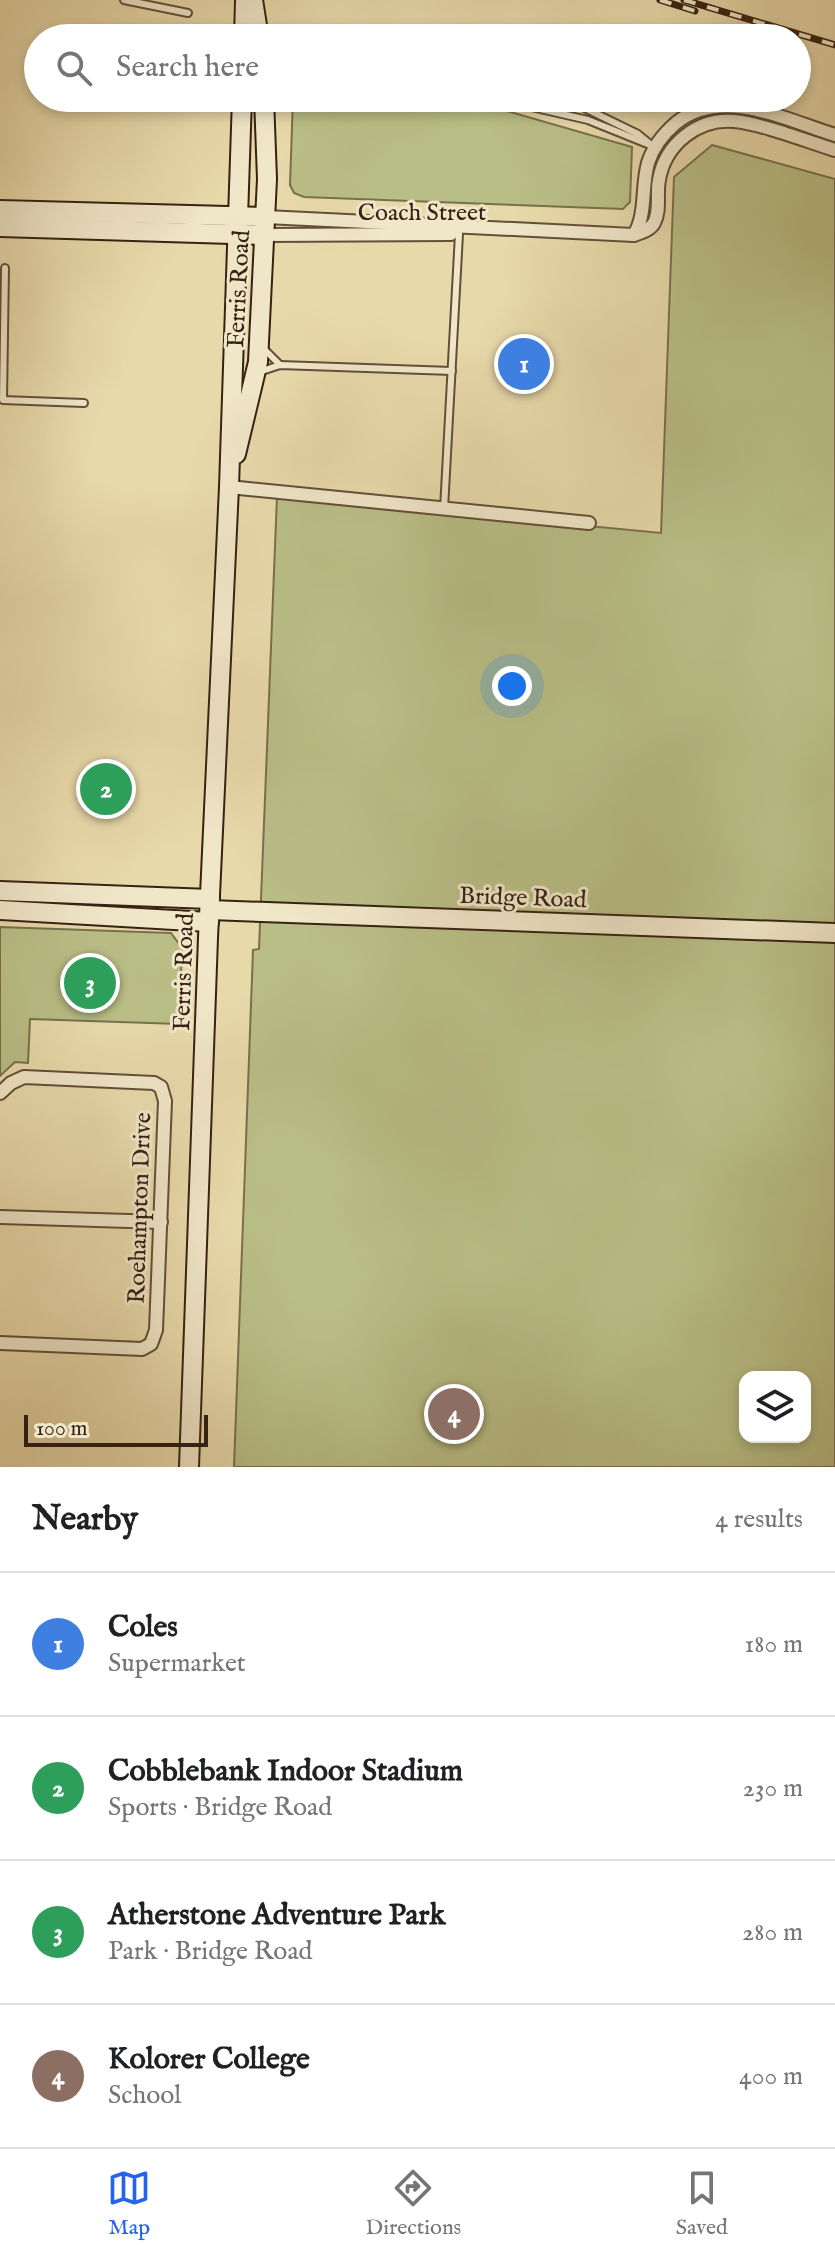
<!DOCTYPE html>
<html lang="en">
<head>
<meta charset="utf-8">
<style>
	body { margin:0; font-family:"IM FELL English",serif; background:#f2f2f2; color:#202124 }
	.controls { position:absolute; right:24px; bottom:24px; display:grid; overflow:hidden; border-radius:16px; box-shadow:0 4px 12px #0003 }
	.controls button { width:72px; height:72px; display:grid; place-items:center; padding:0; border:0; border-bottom:2px solid #e0e0e0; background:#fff; color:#202124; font:40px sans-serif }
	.scale { position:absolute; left:24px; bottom:20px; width:184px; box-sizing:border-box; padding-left:8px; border:4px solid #362113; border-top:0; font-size:22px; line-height:28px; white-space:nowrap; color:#362113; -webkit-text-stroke:6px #f0e6c8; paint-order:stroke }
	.you { position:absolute; left:512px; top:686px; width:28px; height:28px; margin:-20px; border:6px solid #fff; border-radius:50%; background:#1a73e8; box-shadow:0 0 0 12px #1a73e833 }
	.badge { display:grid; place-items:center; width:52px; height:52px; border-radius:50%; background:#2563eb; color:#fff; font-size:26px; font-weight:700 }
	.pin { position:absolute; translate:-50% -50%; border:4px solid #fff; box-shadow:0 2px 8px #0006 }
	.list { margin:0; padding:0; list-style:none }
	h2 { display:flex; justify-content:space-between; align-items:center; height:104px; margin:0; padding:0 32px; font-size:34px }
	h2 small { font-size:26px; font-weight:400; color:#757577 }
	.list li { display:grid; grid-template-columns:52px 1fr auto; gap:24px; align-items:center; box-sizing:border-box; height:144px; padding:0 32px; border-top:2px solid #e0e0e0 }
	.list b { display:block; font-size:30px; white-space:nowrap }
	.list p { margin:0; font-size:26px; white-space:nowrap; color:#757577 }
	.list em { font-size:26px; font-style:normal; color:#757577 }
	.icon { flex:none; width:44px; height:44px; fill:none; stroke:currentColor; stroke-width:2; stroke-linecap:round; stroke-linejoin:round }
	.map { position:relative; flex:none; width:835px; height:1467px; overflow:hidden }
	.search { position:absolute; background:#fff; box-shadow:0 4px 12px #0003; left:24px; right:24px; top:24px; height:88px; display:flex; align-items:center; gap:20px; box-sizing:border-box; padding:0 28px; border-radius:44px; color:#757577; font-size:30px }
	.sheet { height:680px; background:#fff }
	nav { display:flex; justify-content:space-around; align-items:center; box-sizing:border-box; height:112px; border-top:2px solid #e0e0e0; background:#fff; font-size:22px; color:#757577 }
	nav a { display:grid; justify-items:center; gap:4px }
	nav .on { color:#2563eb }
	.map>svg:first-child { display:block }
	.green { fill:#b9be86; stroke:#78704c; stroke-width:2; fill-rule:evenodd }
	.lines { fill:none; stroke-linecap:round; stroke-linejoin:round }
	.lane-casing { stroke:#624f39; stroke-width:10 }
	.street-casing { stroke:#624f39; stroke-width:16 }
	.secondary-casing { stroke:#362113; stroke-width:22 }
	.lane { stroke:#f0e6c8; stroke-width:6 }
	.street { stroke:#f0e6c8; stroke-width:12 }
	.secondary { stroke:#f0e6c8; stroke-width:18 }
	.rail-casing { stroke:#362113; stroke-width:7 }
	.rail { stroke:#f0e6c8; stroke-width:4; stroke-dasharray:12; stroke-linecap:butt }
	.labels { text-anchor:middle; stroke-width:6; stroke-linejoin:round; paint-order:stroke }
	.street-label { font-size:24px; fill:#362113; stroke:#f0e6c8 }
</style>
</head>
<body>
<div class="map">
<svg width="835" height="1467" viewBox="0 0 835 1467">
	<rect width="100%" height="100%" fill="#e8d9aa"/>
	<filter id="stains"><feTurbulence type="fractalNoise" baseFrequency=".0025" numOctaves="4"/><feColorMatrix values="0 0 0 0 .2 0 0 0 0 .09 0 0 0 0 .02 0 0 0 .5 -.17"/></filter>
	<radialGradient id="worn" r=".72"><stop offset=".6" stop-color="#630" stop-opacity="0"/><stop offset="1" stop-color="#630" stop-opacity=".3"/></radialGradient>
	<g class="green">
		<path d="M293 98H462L632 147 630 202 623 209 304 197 294 193 290 185Z"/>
		<path d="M712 145 835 179V1467H234L253 950 259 949 277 496 661 533 674 177ZM745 1377H805V1437H745Z"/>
		<path d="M0 927 171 933 182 948 179 1024 30 1019 28 1063 15 1062 0 1076Z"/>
	</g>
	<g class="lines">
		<g class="lane-casing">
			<g id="lane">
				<path d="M124 0 188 13"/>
				<path d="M520 98 522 104 527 106 588 120 655 147"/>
				<path d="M564 98 638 134 649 143"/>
				<path d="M5 268 3 400 84 403"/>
				<path d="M262 347 280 365"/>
				<path d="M259 372 280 365 452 371"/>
				<path d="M444 509 459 234"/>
			</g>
		</g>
		<g class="street-casing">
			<g id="street">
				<path d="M266 217 634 235C642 232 650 230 654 223 661 210 656 194 659 180 665 144 698 118 734 121 763 124 806 141 835 150"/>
				<path d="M265 235 451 234"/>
				<path d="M634 235C647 213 641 188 648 163 653 147 663 134 676 123 722 86 786 120 835 135"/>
				<path d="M229 487 589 523"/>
				<path d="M0 1093 11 1083 24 1077 154 1083 161 1087 165 1101 156 1330 151 1344 142 1349 0 1343"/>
				<path d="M0 1217 161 1222"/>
			</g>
		</g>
		<g class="secondary-casing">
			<g id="secondary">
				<path d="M253 0 259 38"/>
				<path d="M244 38 245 1"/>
				<path d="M0 210 266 217"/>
				<path d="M0 227 265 235"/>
				<path d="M236 454 258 362 267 179 264 98"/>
				<path d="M0 891 210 899"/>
				<path d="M0 910 209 922"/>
				<path d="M210 910 835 933"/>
				<path d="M189 1467 208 938 229 487 242 98"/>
			</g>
		</g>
		<use href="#lane" class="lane"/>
		<use href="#street" class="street"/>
		<use href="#secondary" class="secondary"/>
		<g class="rail-casing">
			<g id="rail">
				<path d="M660 0 695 11"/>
				<path d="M684 0 835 45"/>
			</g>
		</g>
		<use href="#rail" class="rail"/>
	</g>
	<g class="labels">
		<g class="street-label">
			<text x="422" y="220">Coach Street</text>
			<text transform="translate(238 289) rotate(-87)" y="8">Ferris Road</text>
			<text transform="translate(523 897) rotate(2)" y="8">Bridge Road</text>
			<text transform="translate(183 972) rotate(-88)" y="8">Ferris Road</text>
			<text transform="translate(139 1208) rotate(-88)" y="8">Roehampton Drive</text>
		</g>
	</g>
	<rect width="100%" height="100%" filter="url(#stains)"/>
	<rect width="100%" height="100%" fill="url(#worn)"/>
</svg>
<div class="controls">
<button><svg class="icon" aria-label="layers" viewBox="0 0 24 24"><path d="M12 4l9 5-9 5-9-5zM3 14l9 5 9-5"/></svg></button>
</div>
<div class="scale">100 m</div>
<div class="you"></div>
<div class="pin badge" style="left:524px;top:364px;background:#3f7fe0">1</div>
<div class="pin badge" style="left:106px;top:789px;background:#2e9e5b">2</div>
<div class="pin badge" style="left:90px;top:983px;background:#2e9e5b">3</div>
<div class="pin badge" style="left:454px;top:1414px;background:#8d6e63">4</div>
<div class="search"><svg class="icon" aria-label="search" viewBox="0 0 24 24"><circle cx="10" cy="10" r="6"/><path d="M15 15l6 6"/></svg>Search here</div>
</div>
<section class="sheet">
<h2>Nearby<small>4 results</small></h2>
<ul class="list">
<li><span class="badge" style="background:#3f7fe0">1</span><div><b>Coles</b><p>Supermarket</p></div><em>180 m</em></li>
<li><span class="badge" style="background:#2e9e5b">2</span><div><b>Cobblebank Indoor Stadium</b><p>Sports · Bridge Road</p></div><em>230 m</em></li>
<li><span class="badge" style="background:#2e9e5b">3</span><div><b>Atherstone Adventure Park</b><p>Park · Bridge Road</p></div><em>280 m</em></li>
<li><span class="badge" style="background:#8d6e63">4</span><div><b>Kolorer College</b><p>School</p></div><em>400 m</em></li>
</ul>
</section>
<nav>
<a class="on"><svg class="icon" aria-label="map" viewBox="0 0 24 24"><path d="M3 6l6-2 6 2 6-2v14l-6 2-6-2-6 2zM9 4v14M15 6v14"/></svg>Map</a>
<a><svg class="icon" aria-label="directions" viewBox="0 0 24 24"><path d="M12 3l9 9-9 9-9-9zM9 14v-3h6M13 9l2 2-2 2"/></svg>Directions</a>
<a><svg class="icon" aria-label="saved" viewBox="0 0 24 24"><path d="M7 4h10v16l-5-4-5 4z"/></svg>Saved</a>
</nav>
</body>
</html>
